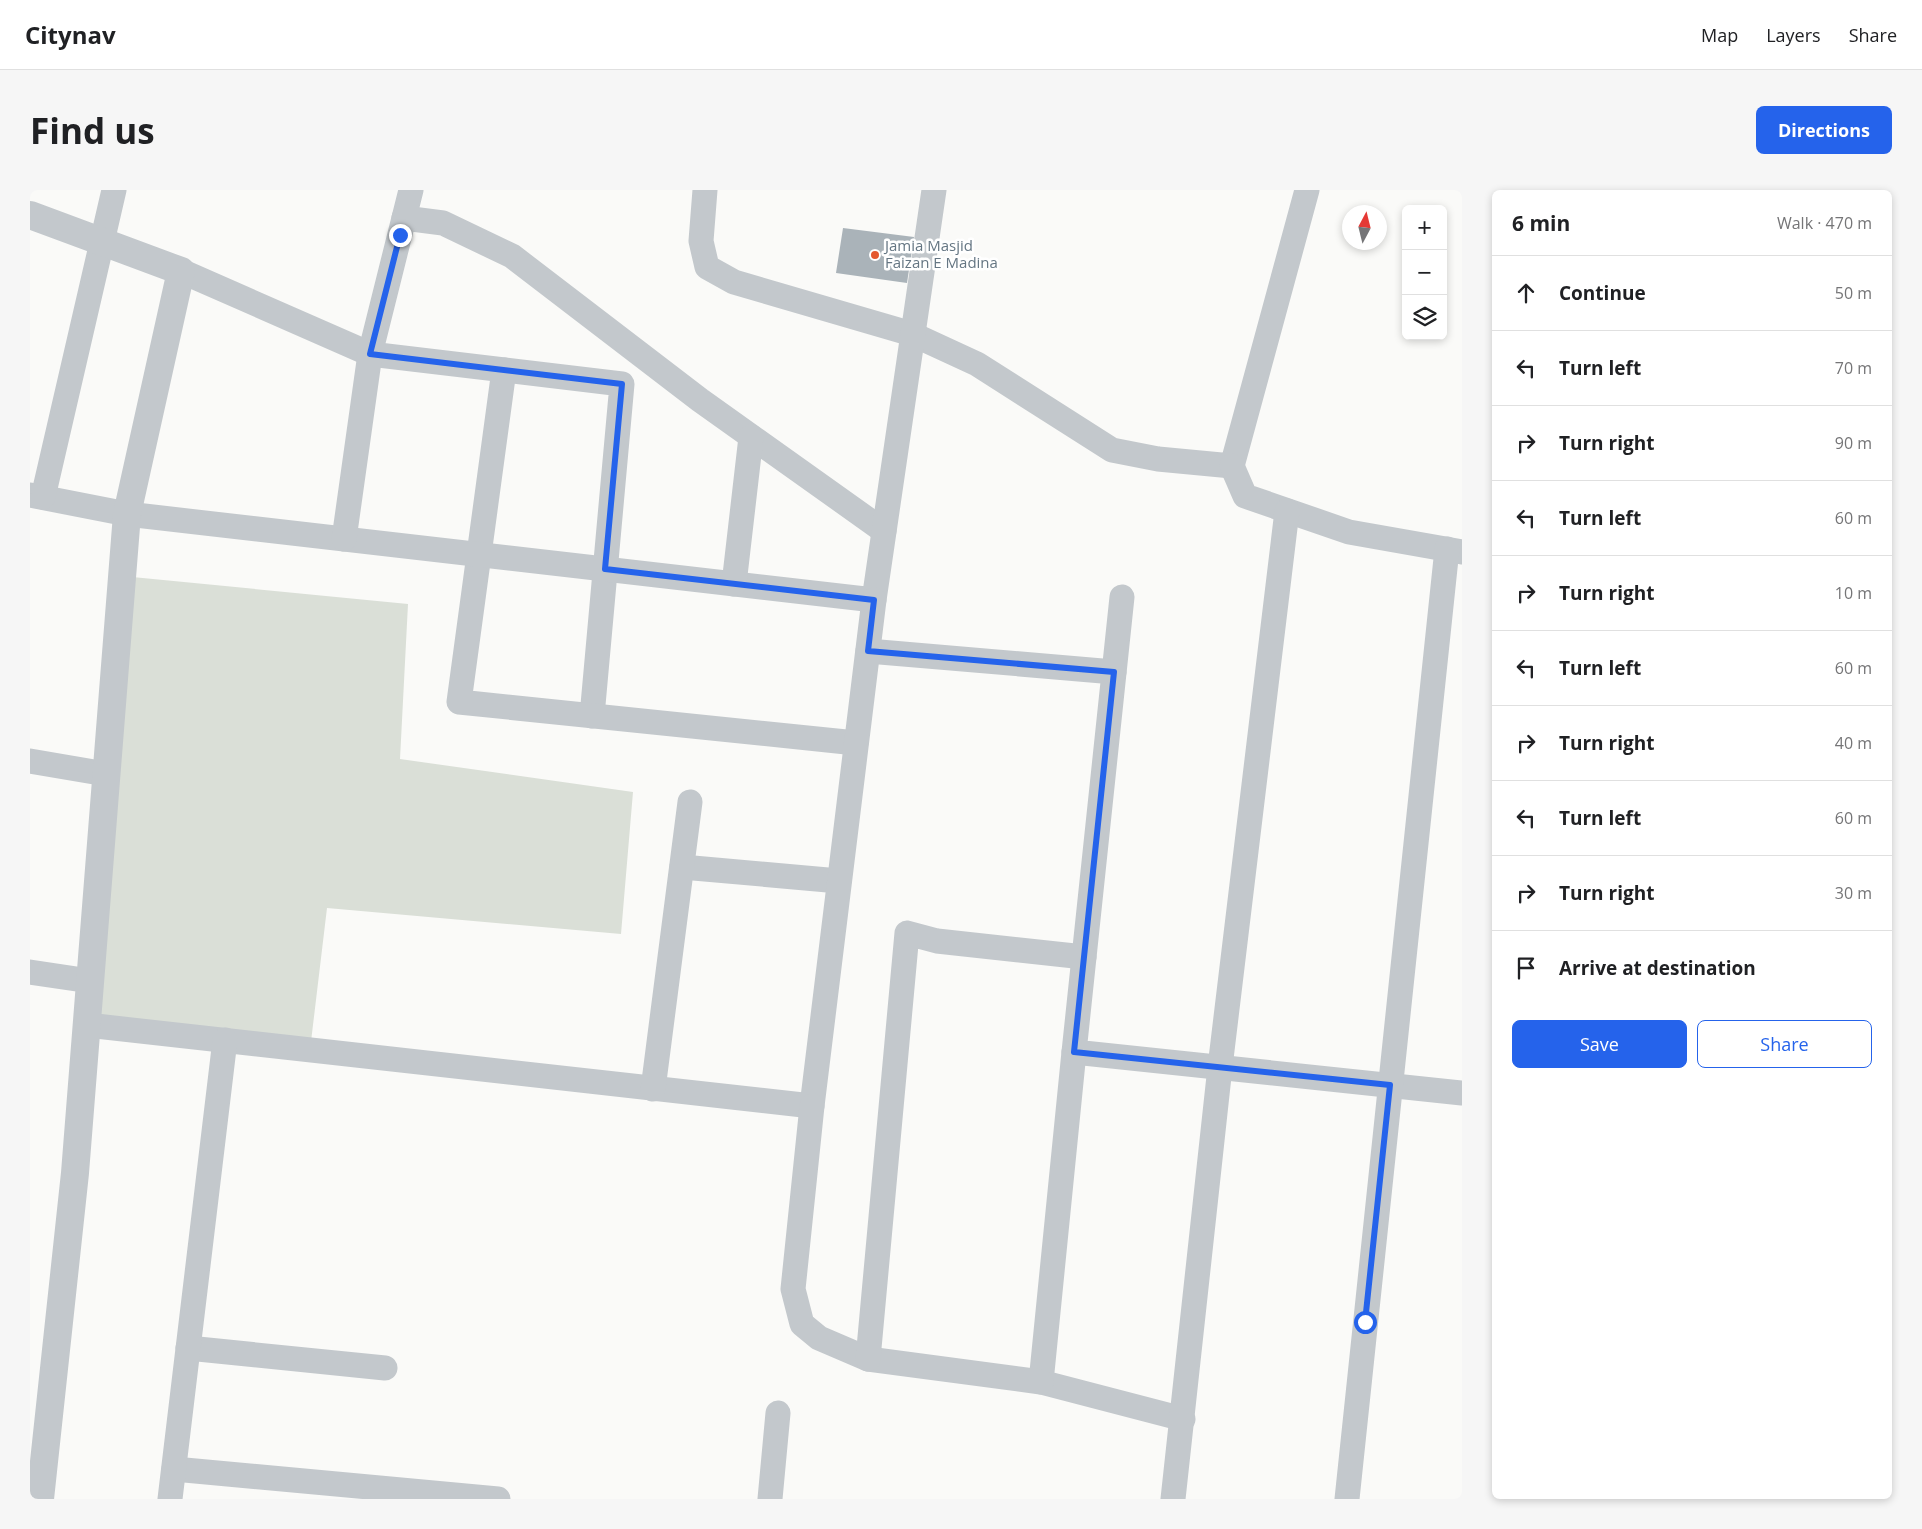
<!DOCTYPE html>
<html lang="en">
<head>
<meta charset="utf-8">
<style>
	body { margin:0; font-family:"Open Sans",sans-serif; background:#f6f6f6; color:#202124 }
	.controls { position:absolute; right:15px; top:15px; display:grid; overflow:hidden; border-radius:8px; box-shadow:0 2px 8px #0003 }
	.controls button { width:45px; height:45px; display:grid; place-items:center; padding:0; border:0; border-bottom:1px solid #e0e0e0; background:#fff; color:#202124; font:25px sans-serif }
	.compass { position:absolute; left:1312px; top:15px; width:45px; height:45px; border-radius:50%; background:#fff; box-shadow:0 2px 8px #0003; rotate:7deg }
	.stop { position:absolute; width:15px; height:15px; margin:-11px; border:4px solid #2563eb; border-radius:50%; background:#fff }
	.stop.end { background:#2563eb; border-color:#fff; box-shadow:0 1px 5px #0008 }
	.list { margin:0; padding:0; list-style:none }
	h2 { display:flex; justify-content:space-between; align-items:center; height:65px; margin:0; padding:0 20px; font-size:21px }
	h2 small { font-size:16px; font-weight:400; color:#757577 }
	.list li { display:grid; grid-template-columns:32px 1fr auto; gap:15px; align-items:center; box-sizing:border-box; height:75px; padding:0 20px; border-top:1px solid #e0e0e0 }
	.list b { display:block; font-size:19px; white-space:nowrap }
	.list em { font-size:16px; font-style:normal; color:#757577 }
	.actions { display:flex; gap:10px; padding:15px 20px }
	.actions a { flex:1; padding:11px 0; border:1px solid #2563eb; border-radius:8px; text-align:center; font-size:18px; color:#2563eb }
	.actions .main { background:#2563eb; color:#fff }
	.icon { flex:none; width:28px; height:28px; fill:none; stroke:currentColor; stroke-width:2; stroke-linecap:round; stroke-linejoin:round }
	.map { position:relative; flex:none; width:1432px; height:1309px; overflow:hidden; border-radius:8px }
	header { display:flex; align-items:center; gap:30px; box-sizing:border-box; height:70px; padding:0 25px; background:#fff; border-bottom:1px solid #e0e0e0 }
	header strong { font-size:24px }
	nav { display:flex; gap:28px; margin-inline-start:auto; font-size:18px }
	.intro { display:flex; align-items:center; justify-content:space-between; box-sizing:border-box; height:120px; padding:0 30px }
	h1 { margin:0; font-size:35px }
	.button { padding:12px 22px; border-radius:8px; background:#2563eb; color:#fff; font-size:18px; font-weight:700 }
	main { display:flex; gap:30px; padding:0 30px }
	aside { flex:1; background:#fff; border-radius:8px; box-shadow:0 2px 8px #0003 }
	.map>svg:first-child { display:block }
	.green { fill:#dadfd7 }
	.building { fill:#aab3b9 }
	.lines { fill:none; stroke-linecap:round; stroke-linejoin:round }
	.minor { stroke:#c3c8cc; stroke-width:25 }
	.tertiary { stroke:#c3c8cc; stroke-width:28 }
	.route { stroke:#2563eb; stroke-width:6 }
	.poi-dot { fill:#e4572e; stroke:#fff; stroke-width:2 }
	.labels { text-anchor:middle; stroke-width:5; stroke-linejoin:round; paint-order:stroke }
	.poi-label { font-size:15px; fill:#657683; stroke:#fff; text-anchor:start }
</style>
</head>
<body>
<header>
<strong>Citynav</strong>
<nav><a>Map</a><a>Layers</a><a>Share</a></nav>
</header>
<div class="intro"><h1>Find us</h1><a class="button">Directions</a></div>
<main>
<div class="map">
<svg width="1432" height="1309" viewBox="0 0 1432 1309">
	<rect width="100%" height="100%" fill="#fafaf8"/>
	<path class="green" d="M92 386 378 414 370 569 603 602 591 744 297 718 280 860 57 835Z"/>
	<path class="building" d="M813 38 884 47 877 93 806 83Z"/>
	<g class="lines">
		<g class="minor">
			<path d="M675 0 671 51 677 77 704 92 882 144 947 174 1082 260 1128 269 1202 276 1277 0"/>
			<path d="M374 28 413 33 482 66 670 210 854 341"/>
			<path d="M151 81 340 164 592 194 562 526"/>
			<path d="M474 180 429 512 826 553"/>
			<path d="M1202 276 1215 306 1319 342 1432 362"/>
			<path d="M0 305 97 324 844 410 904 0"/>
			<path d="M13 307 84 0"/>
			<path d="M314 349 340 164 381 0"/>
			<path d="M704 394 721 247"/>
			<path d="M1092 407 1044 862 1432 903"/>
			<path d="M838 461 1084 482"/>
			<path d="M0 571 76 584"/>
			<path d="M652 677 809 691"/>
			<path d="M0 782 60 791"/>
			<path d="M57 835 782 916 844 410"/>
			<path d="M1044 862 1011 1192 1153 1229"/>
			<path d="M623 899 660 612"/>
			<path d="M782 916 763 1099 772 1134 789 1148 838 1169 1011 1192"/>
			<path d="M158 1158 355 1178"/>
			<path d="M838 1169 877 743 907 751 1054 767"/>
			<path d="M144 1279 468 1309"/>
			<path d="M140 1309 195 850"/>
			<path d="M740 1309 748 1223"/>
			<path d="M1143 1309 1190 877 1257 321"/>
			<path d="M1317 1309 1417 359"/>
		</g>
		<path class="tertiary" d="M0 25 151 81 97 324 45 983 10 1309"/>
	</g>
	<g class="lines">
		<path class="route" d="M370 45 340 164 592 194 575 379 844 410 838 461 1084 482 1044 862 1360 895 1335 1132"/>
	</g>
	<circle class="poi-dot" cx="845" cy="65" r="5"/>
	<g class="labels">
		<g class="poi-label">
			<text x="855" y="61">Jamia Masjid<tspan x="855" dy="17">Faizan E Madina</tspan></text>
		</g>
	</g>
</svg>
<div class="controls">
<button>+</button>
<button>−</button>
<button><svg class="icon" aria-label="layers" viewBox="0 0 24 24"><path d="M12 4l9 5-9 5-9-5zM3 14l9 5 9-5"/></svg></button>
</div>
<svg class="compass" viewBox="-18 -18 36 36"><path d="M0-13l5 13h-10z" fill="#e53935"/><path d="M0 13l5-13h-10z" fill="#757577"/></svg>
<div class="stop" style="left:1335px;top:1132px"></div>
<div class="stop end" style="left:370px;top:45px"></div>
</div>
<aside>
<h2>6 min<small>Walk · 470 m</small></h2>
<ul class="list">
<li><svg class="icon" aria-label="ahead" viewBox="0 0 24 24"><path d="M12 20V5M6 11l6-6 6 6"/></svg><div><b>Continue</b></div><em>50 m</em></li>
<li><svg class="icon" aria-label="left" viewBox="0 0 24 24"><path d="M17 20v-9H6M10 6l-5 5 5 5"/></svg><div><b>Turn left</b></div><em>70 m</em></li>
<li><svg class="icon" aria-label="right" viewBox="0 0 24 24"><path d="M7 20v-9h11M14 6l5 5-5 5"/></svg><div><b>Turn right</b></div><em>90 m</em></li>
<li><svg class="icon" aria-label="left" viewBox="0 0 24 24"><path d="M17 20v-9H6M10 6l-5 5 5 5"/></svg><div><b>Turn left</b></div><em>60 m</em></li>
<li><svg class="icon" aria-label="right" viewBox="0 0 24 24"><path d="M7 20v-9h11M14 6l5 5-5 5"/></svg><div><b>Turn right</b></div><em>10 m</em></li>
<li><svg class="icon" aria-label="left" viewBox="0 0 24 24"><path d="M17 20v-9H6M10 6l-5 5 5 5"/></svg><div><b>Turn left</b></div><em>60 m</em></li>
<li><svg class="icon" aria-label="right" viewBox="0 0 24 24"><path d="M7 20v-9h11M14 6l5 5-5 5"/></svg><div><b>Turn right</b></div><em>40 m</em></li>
<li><svg class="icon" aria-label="left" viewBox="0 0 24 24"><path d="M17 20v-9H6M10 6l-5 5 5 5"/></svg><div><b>Turn left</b></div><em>60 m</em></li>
<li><svg class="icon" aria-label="right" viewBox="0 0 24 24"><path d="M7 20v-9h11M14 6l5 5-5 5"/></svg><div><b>Turn right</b></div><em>30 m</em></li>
<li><svg class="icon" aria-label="arrive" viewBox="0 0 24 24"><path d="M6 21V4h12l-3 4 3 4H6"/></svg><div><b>Arrive at destination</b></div></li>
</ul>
<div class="actions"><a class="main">Save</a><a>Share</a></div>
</aside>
</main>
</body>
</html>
